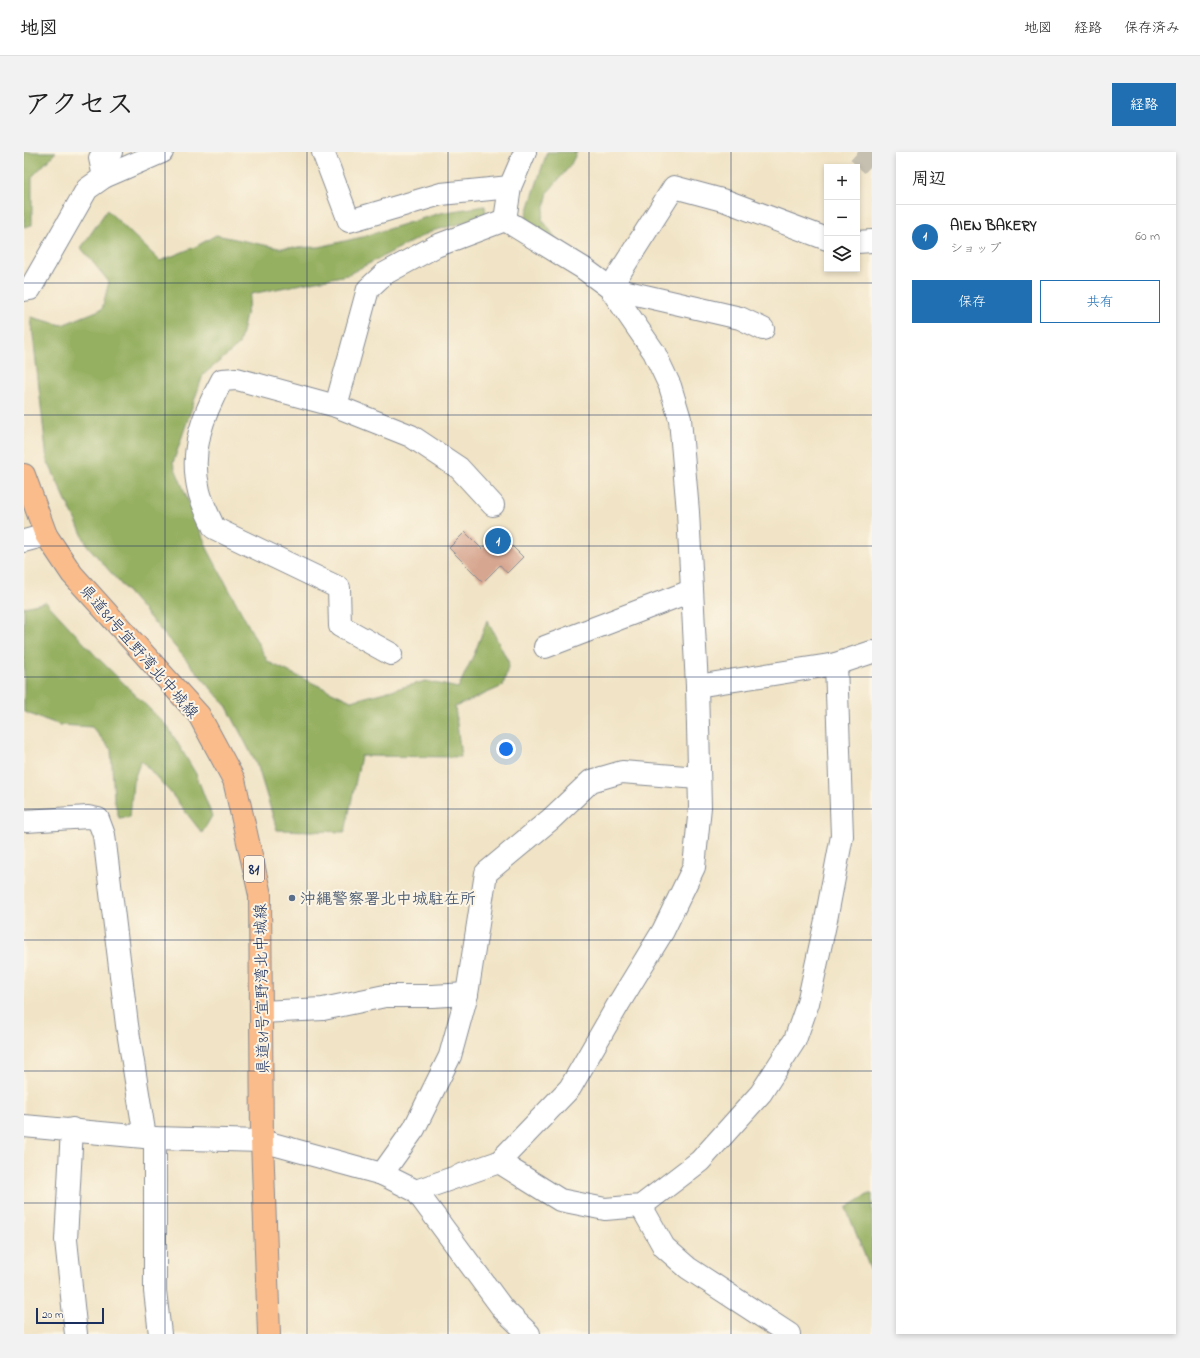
<!DOCTYPE html>
<html lang="ja">
<head>
<meta charset="utf-8">
<style>
	body { margin:0; font-family:"Indie Flower","Klee One",sans-serif; background:#f2f2f2; color:#222 }
	.controls { position:absolute; right:12px; top:12px; display:grid; overflow:hidden; border-radius:0px; box-shadow:0 2px 6px #0003 }
	.controls button { width:36px; height:36px; display:grid; place-items:center; padding:0; border:0; border-bottom:1px solid #e0e0e0; background:#fff; color:#222; font:20px sans-serif }
	.scale { position:absolute; left:12px; bottom:10px; width:68px; box-sizing:border-box; padding-left:4px; border:2px solid #1b2f5e; border-top:0; font-size:11px; line-height:14px; white-space:nowrap; color:#1b2f5e; -webkit-text-stroke:3px #fcf5e5; paint-order:stroke }
	.you { position:absolute; left:482px; top:597px; width:14px; height:14px; margin:-10px; border:3px solid #fff; border-radius:50%; background:#1a73e8; box-shadow:0 0 0 6px #1a73e833 }
	.badge { display:grid; place-items:center; width:26px; height:26px; border-radius:50%; background:#1f6fb2; color:#fff; font-size:13px; font-weight:700 }
	.pin { position:absolute; translate:-50% -50%; border:2px solid #fff; box-shadow:0 1px 4px #0006 }
	.list { margin:0; padding:0; list-style:none }
	h2 { display:flex; justify-content:space-between; align-items:center; height:52px; margin:0; padding:0 16px; font-size:17px }
	h2 small { font-size:13px; font-weight:400; color:#767676 }
	.list li { display:grid; grid-template-columns:26px 1fr auto; gap:12px; align-items:center; box-sizing:border-box; height:64px; padding:0 16px; border-top:1px solid #e0e0e0 }
	.list b { display:block; font-size:15px; white-space:nowrap }
	.list p { margin:0; font-size:13px; white-space:nowrap; color:#767676 }
	.list em { font-size:13px; font-style:normal; color:#767676 }
	.actions { display:flex; gap:8px; padding:12px 16px }
	.actions a { flex:1; padding:9px 0; border:1px solid #1f6fb2; border-radius:0px; text-align:center; font-size:14px; color:#1f6fb2 }
	.actions .main { background:#1f6fb2; color:#fff }
	.icon { flex:none; width:22px; height:22px; fill:none; stroke:currentColor; stroke-width:2; stroke-linecap:round; stroke-linejoin:round }
	.map { position:relative; flex:none; width:848px; height:1182px; overflow:hidden; border-radius:0px }
	header { display:flex; align-items:center; gap:24px; box-sizing:border-box; height:56px; padding:0 20px; background:#fff; border-bottom:1px solid #e0e0e0 }
	header strong { font-size:19px }
	nav { display:flex; gap:22px; margin-inline-start:auto; font-size:14px }
	.intro { display:flex; align-items:center; justify-content:space-between; box-sizing:border-box; height:96px; padding:0 24px }
	h1 { margin:0; font-size:28px }
	.button { padding:10px 18px; border-radius:0px; background:#1f6fb2; color:#fff; font-size:14px; font-weight:700 }
	main { display:flex; gap:24px; padding:0 24px }
	aside { flex:1; background:#fff; border-radius:0px; box-shadow:0 2px 6px #0003 }
	.map>svg:first-child { display:block }
	.forest { fill:#96b062; stroke:#587060 }
	.building { fill:#d7a690 }
	.lines { fill:none; stroke-linecap:round; stroke-linejoin:round }
	.primary-tunnel { stroke:#c6c0b1; stroke-width:22; stroke-dasharray:22 11; stroke-linecap:butt }
	.minor-casing { stroke:#868a92; stroke-width:24 }
	.tertiary-casing { stroke:#868a92; stroke-width:24 }
	.primary-casing { stroke:#868a92; stroke-width:24 }
	.minor { stroke:#fff; stroke-width:22 }
	.tertiary { stroke:#fff; stroke-width:22 }
	.primary { stroke:#fabc8b; stroke-width:22 }
	.grid { fill:none; stroke:#1b2f5e; stroke-width:1; stroke-opacity:0.55 }
	.service-dot { fill:#5c6f8a; stroke:#fcf5e5; stroke-width:1.5 }
	.labels { text-anchor:middle; stroke-width:4; stroke-linejoin:round; paint-order:stroke }
	.shield { fill:#fcf5e5; stroke:#5e6a86; stroke-width:1 }
	.shield-label { font-size:15px; font-weight:bold; fill:#1b2f5e }
	.street-label { font-size:16px; fill:#1b2f5e; stroke:#fcf5e5 }
	.service-label { font-size:16px; font-weight:bold; fill:#4e5e75; stroke:#fcf5e5; text-anchor:start }
</style>
</head>
<body>
<header>
<strong>地図</strong>
<nav><a>地図</a><a>経路</a><a>保存済み</a></nav>
</header>
<div class="intro"><h1>アクセス</h1><a class="button">経路</a></div>
<main>
<div class="map">
<svg width="848" height="1182" viewBox="0 0 848 1182">
	<rect width="100%" height="100%" fill="#fcf5e5"/>
	<filter id="ink" filterUnits="userSpaceOnUse"><feTurbulence type="fractalNoise" baseFrequency=".025" numOctaves="2"/><feDisplacementMap in="SourceGraphic" scale="8" xChannelSelector="R" yChannelSelector="G"/><feConvolveMatrix kernelMatrix="1 2 1 2 8 2 1 2 1" color-interpolation-filters="sRGB"/></filter>
	<filter id="wash" filterUnits="userSpaceOnUse"><feTurbulence type="fractalNoise" baseFrequency=".012" numOctaves="4" result="noise"/><feDisplacementMap in="SourceGraphic" scale="16" xChannelSelector="R" yChannelSelector="G"/><feGaussianBlur stdDeviation="0.9" result="paint"/><feColorMatrix in="noise" values="0 0 0 0 0 0 0 0 0 0 0 0 0 0 0 0 0 1.4 0 .05"/><feComposite in="paint" operator="in"/></filter>
	<g filter="url(#wash)">
		<rect width="100%" height="100%" fill="#f1e4c6"/>
		<g class="forest">
			<path d="M0 0H32L8 25V73L0 75Z"/>
			<path d="M523 0H553L546 14 524 40 518 67 534 89 523 86 501 67Z"/>
			<path d="M461 54 462 65 408 79 323 123 227 142 215 193 179 223 149 311 184 398 244 510 327 549 402 529 434 536 451 500 463 468 485 511 479 534 431 555 437 605 337 604 321 680 253 678 234 615 203 555 63 393 23 308 7 165 38 173 78 157 85 130 57 96 83 58 136 109 171 95 192 83 255 96 295 95 338 85 416 61Z"/>
			<path d="M22 450 71 503 144 575 172 622 188 664 178 681 146 640 117 608 109 630 106 665 95 666 90 647 87 598 68 575 36 573 0 560V455Z"/>
			<path d="M845 1042H848V1122L822 1056Z"/>
		</g>
		<g id="blocks">
			<path class="building" d="M441 380 458 397 474 380 499 405 483 421 476 413 459 430 425 396Z"/>
		</g>
	</g>
	<g filter="url(#ink)">
		<use href="#blocks" fill-opacity="0" stroke="#868a92" stroke-width="1"/>
		<g class="lines">
			<path class="primary-tunnel" d="M834 0 848 13"/>
			<g class="minor-casing">
				<g id="minor">
					<path d="M299 0 325 69 417 42 486 35"/>
					<path d="M80 25 76 6 87 0"/>
					<path d="M481 68 486 35 501 0"/>
					<path d="M833 90 848 89"/>
					<path d="M586 136 650 35 702 49 803 87"/>
					<path d="M586 136 716 166 739 177"/>
					<path d="M0 138 6 137 63 37 80 25 138 0"/>
					<path d="M312 254 344 137 360 122 412 94 481 68"/>
					<path d="M521 495 667 439"/>
					<path d="M367 502 316 474 315 436 190 376C185 364 178 352 175 339 165 298 179 263 198 228L213 227 312 254 387 284 435 316 469 353"/>
					<path d="M673 534 812 512 848 500"/>
					<path d="M2 669 64 665 74 667 80 683 103 873 121 985"/>
					<path d="M237 860 299 857 361 844H408L443 842"/>
					<path d="M0 974 131 986 238 989 358 1022 392 1039 479 1157 505 1182"/>
					<path d="M48 977 42 1088 52 1182"/>
					<path d="M131 986V1139L136 1182"/>
					<path d="M475 1010 536 1048 581 1057 617 1054 676 1009 737 941 771 888 784 851 802 768 818 684 812 512"/>
					<path d="M358 1022 390 977 426 904 443 842 462 721 527 667 567 629 598 620 674 626"/>
					<path d="M392 1039 475 1010 546 936 595 851 639 779 670 715 676 655 673 534 664 360 656 267 646 234 630 200 586 136 559 116 481 68"/>
					<path d="M617 1054 640 1095 664 1116 765 1182"/>
				</g>
			</g>
			<g class="tertiary-casing">
				<path id="tertiary" d="M0 389 22 383"/>
			</g>
			<g class="primary-casing">
				<path id="primary" d="M0 323 22 383 48 422 175 563 210 628 236 743 238 989 245 1182"/>
			</g>
			<use href="#minor" class="minor"/>
			<use href="#tertiary" class="tertiary"/>
			<use href="#primary" class="primary"/>
		</g>
	</g>
	<path class="grid" d="M141 0V1182M283 0V1182M424 0V1182M565 0V1182M707 0V1182M0 131H848M0 263H848M0 394H848M0 525H848M0 657H848M0 788H848M0 919H848M0 1051H848"/>
	<circle class="service-dot" cx="268" cy="746" r="4"/>
	<g class="labels">
		<rect class="shield" x="220" y="704" width="20" height="26" rx="3"/>
		<g class="shield-label">
			<text x="230" y="722">81</text>
		</g>
		<g class="street-label">
			<text transform="translate(116 499) rotate(49)" y="6">県道81号宜野湾北中城線</text>
			<text transform="translate(237 837) rotate(-91)" y="6">県道81号宜野湾北中城線</text>
		</g>
		<g class="service-label">
			<text x="276" y="752">沖縄警察署北中城駐在所</text>
		</g>
	</g>
</svg>
<div class="controls">
<button>+</button>
<button>−</button>
<button><svg class="icon" aria-label="layers" viewBox="0 0 24 24"><path d="M12 4l9 5-9 5-9-5zM3 14l9 5 9-5"/></svg></button>
</div>
<div class="scale">20 m</div>
<div class="you"></div>
<div class="pin badge" style="left:474px;top:389px">1</div>
</div>
<aside>
<h2>周辺<small></small></h2>
<ul class="list">
<li><span class="badge">1</span><div><b>AIEN BAKERY</b><p>ショップ</p></div><em>60 m</em></li>
</ul>
<div class="actions"><a class="main">保存</a><a>共有</a></div>
</aside>
</main>
</body>
</html>
